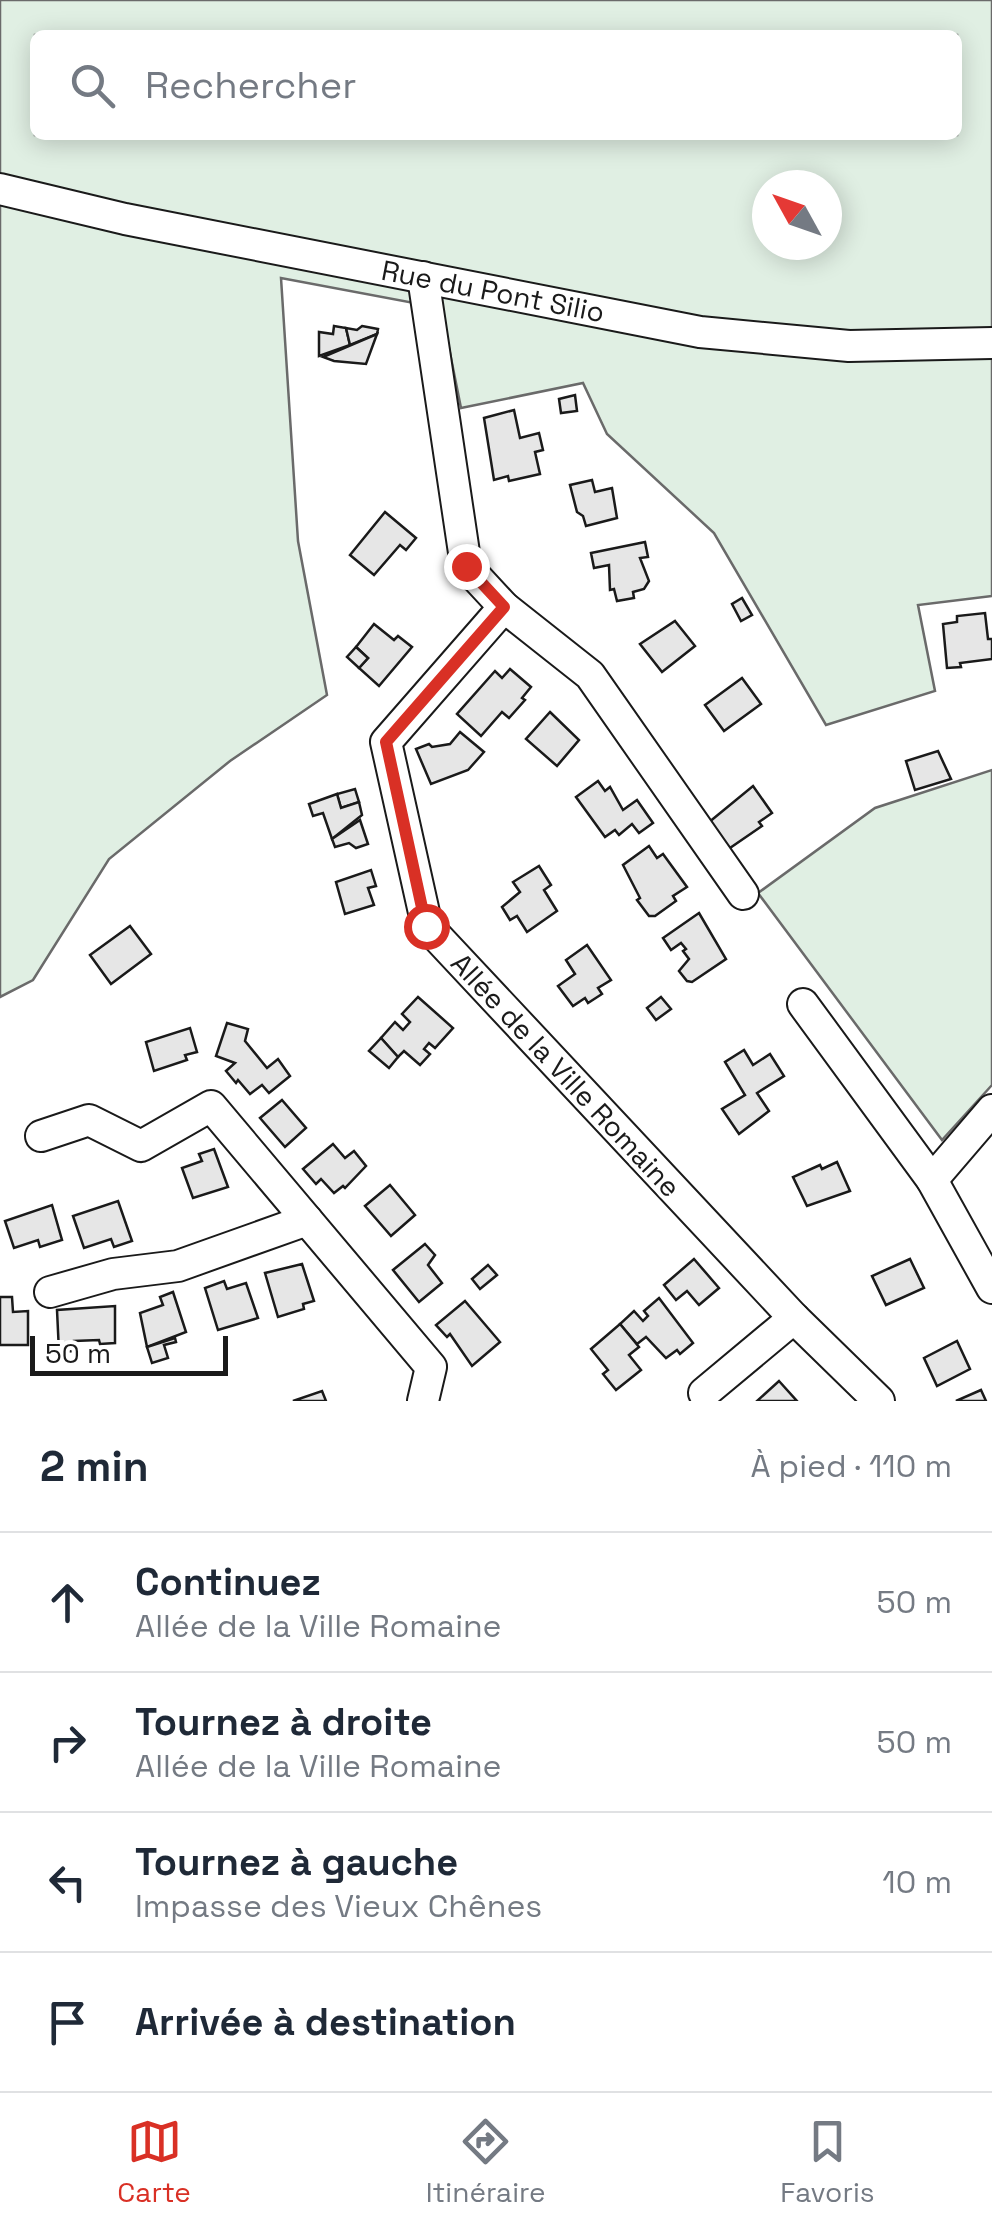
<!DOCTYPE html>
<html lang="fr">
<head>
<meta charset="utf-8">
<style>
	body { margin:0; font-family:"Space Grotesk",sans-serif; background:#f2f2f3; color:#1f2937 }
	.compass { position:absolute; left:752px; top:170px; width:90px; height:90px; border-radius:50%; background:#fff; box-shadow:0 5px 25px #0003; rotate:310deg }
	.scale { position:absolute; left:30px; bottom:25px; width:198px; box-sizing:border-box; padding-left:10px; border:5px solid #1a1a1a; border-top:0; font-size:28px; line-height:35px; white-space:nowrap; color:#1a1a1a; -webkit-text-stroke:8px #fff; paint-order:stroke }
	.stop { position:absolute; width:30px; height:30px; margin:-22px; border:8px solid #d93025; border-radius:50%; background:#fff }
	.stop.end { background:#d93025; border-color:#fff; box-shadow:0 2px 10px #0008 }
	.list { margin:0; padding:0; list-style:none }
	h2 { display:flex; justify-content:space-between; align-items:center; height:130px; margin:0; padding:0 40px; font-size:42px }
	h2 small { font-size:32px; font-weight:400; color:#747a83 }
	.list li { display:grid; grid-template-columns:65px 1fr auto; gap:30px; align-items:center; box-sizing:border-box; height:140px; padding:0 40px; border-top:2px solid #e0e1e3 }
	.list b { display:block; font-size:38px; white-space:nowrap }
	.list p { margin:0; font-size:32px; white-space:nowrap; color:#747a83 }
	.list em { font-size:32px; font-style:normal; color:#747a83 }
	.icon { flex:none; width:55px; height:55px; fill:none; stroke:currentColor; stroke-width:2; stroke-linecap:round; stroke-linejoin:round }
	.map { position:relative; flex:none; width:992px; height:1401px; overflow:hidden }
	.search { position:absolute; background:#fff; box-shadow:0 5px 25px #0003; left:30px; right:30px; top:30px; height:110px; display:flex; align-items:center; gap:25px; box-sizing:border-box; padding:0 35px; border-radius:15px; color:#747a83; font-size:38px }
	.sheet { height:690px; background:#fff }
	nav { display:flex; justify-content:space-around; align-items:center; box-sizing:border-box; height:140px; border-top:2px solid #e0e1e3; background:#fff; font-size:28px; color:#747a83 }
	nav a { display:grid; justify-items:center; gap:5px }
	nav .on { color:#d93025 }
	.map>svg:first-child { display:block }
	.green { fill:#e0efe3; stroke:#6a6a6a; stroke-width:2.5; fill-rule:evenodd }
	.building { fill:#e6e6e6; stroke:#1a1a1a; stroke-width:2.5 }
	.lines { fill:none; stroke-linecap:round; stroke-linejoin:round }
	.minor-casing { stroke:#1a1a1a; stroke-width:34 }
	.minor { stroke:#fff; stroke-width:30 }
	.route { stroke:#d93025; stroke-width:12 }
	.labels { text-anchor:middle; stroke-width:8; stroke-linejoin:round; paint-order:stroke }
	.street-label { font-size:28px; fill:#1a1a1a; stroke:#fff }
</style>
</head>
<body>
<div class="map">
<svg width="992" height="1401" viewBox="0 0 992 1401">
	<rect width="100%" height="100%" fill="#fff"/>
	<g class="green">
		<path d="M0 0H992V596L918 605 935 691 826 725 714 533 607 434 583 383 461 408 441 308 281 278 298 541 327 695 230 761 109 859 33 980 0 997ZM35 35H957V135H35ZM767 185H827V245H767Z"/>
		<path d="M992 770V1085L942 1140 758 893 875 808Z"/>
	</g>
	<g class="building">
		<path d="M334 326 346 328 350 345 319 356V332L333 334Z"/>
		<path d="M362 326 378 329 377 334 350 345 346 328 357 330Z"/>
		<path d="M377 334 366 364 334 361 323 357Z"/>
		<path d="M575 395 577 411 561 413 559 399Z"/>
		<path d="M514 410 520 438 539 433 543 450 535 452 540 474 509 481 508 476 494 480 484 418Z"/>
		<path d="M592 480 595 492 612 488 617 518 586 526 583 516 577 512 570 485Z"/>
		<path d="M385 512 416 538 406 550 400 545 374 575 350 555Z"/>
		<path d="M645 542 648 557 640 558 649 581 644 589 633 592 634 598 617 601 614 589 610 590 609 565 594 568 591 553Z"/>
		<path d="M742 598 752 615 741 621 732 604Z"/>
		<path d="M985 613 988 639H992V659L960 663 961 667 947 668 943 624 957 622V616Z"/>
		<path d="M675 621 695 646 662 672 640 644Z"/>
		<path d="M374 624 394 640 398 636 412 647 379 686 359 668 368 658 356 647Z"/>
		<path d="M356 647 368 658 359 668 347 657Z"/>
		<path d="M510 669 531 687 522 698 525 700 509 718 502 712 481 736 457 714 495 671 502 678Z"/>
		<path d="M742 678 761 704 724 731 705 705Z"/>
		<path d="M550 712 579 740 557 766 526 739Z"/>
		<path d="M460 732 484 752 468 770 431 784 416 749 429 744 432 747 450 744Z"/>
		<path d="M938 751 951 779 915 790 906 761Z"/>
		<path d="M598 781 605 791 610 787 623 810 637 800 653 823 639 833 632 824 619 835 615 830 605 837 576 797Z"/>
		<path d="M753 786 772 813 759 822 762 826 727 850 708 823Z"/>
		<path d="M355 789 359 802 341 808 337 794Z"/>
		<path d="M337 794 341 808 359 802 362 815 332 839 323 813 313 816 309 804Z"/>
		<path d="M360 820 368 844 356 848 349 843 335 847 332 839Z"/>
		<path d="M649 846 657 858 663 854 687 887 673 896 676 901 655 916H649L637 900 640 898 623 865Z"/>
		<path d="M539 866 551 885 544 890 557 911 527 932 517 916 510 920 502 907 520 892 513 882Z"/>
		<path d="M371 870 376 886 368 888 374 905 345 914 336 882Z"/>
		<path d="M699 913 726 959 692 982 687 981 679 971 689 959 683 951 686 949 681 943 671 950 663 938Z"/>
		<path d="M130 926 151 954 111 984 90 955Z"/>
		<path d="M587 945 611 980 598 988 602 994 588 1003 585 998 573 1006 558 986 575 974 566 960Z"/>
		<path d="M418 997 453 1028 435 1048 429 1043 424 1049 430 1054 420 1065 404 1051 398 1057 381 1038 395 1022 403 1030 410 1022 402 1014Z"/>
		<path d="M661 997 671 1009 656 1020 647 1008Z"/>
		<path d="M227 1023 248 1029 245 1041 267 1068 278 1059 290 1076 269 1093 262 1085 250 1094 238 1080 236 1083 226 1071 235 1063 216 1056Z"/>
		<path d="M190 1028 197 1052 185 1055 187 1060 154 1071 146 1042Z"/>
		<path d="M381 1038 398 1057 389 1068 369 1051Z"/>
		<path d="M744 1050 753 1065 770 1054 784 1076 757 1093 769 1111 739 1134 722 1109 745 1095 725 1062Z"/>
		<path d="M282 1100 306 1128 285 1147 260 1118Z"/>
		<path d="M333 1144 345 1158 354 1151 366 1166 345 1188 343 1186 334 1193 321 1179 316 1184 303 1169Z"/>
		<path d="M214 1149 228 1187 193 1198 182 1168 202 1161 199 1154Z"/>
		<path d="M837 1162 850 1191 807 1206 793 1177 820 1165 822 1169Z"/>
		<path d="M390 1185 415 1215 391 1236 365 1206Z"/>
		<path d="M118 1201 132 1241 114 1247 111 1239 84 1248 73 1216Z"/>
		<path d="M52 1205 62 1240 40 1247 38 1240 14 1248 5 1221Z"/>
		<path d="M425 1244 435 1255 428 1265 442 1283 419 1302 393 1270Z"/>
		<path d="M694 1259 719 1288 699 1305 687 1291 676 1300 664 1285Z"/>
		<path d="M910 1259 924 1288 886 1305 872 1276Z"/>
		<path d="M302 1264 314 1301 303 1304 304 1309 278 1317 265 1273Z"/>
		<path d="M488 1265 497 1275 480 1289 472 1279Z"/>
		<path d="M224 1281 227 1289 246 1283 258 1318 218 1330 205 1288Z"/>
		<path d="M173 1292 186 1332 147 1347 140 1313 163 1305 160 1297Z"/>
		<path d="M0 1297H12L13 1312 28 1311V1345H0Z"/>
		<path d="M659 1298 693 1343 680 1354 677 1350 666 1358 646 1337 637 1344 620 1324 634 1311 643 1321 648 1316 644 1311Z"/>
		<path d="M465 1301 500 1342 472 1366 450 1334 447 1337 436 1325Z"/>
		<path d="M115 1306V1343L100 1344 99 1340 74 1341 75 1351 59 1352 57 1310Z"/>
		<path d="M620 1324 639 1347 629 1355 641 1370 616 1390 603 1374 608 1370 591 1349Z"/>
		<path d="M175 1338 176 1342 164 1345 168 1358 152 1363 147 1347Z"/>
		<path d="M957 1341 970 1369 937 1386 924 1358Z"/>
		<path d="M779 1381 797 1401H757Z"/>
		<path d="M981 1390 986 1401H956Z"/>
		<path d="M322 1391 326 1401H293Z"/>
	</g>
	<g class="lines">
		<g class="minor-casing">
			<g id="minor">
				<path d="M0 189 125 219 700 332 849 346 992 343"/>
				<path d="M423 277 466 566 504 607 590 675 743 894"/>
				<path d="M504 607 386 742 427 926 794 1318 879 1401"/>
				<path d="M803 1004 932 1180 992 1110"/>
				<path d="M41 1136 89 1120 141 1146 211 1106 431 1367 423 1401"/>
				<path d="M932 1180 992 1288"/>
				<path d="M50 1292 113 1274 178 1266 307 1220"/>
				<path d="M704 1393 794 1318"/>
			</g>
		</g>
		<use href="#minor" class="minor"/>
	</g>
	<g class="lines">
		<path class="route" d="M426 926 386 742 504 607 466 566"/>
	</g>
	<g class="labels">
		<g class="street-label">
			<text transform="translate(493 291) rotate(11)" y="10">Rue du Pont Silio</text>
			<text transform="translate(566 1075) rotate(47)" y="10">Allée de la Ville Romaine</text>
		</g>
	</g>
</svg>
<svg class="compass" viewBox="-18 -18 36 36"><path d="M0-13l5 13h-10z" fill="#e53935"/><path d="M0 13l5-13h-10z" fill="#747a83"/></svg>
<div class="scale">50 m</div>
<div class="stop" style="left:426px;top:926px"></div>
<div class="stop end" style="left:466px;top:566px"></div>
<div class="search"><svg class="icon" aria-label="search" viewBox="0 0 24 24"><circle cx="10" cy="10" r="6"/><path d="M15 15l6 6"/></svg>Rechercher</div>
</div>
<section class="sheet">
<h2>2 min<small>À pied · 110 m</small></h2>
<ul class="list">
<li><svg class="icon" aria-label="ahead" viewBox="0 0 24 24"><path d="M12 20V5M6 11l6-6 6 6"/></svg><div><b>Continuez</b><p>Allée de la Ville Romaine</p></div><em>50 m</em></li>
<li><svg class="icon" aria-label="right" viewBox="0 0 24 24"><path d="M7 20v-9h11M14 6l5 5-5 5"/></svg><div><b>Tournez à droite</b><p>Allée de la Ville Romaine</p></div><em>50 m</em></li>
<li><svg class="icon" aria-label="left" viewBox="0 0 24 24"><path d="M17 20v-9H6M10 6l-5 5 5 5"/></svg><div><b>Tournez à gauche</b><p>Impasse des Vieux Chênes</p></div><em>10 m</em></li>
<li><svg class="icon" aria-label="arrive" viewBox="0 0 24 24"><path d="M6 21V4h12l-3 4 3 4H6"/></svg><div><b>Arrivée à destination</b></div></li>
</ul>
</section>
<nav>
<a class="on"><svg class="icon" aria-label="map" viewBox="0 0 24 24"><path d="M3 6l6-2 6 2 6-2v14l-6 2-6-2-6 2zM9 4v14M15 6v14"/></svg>Carte</a>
<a><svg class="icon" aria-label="directions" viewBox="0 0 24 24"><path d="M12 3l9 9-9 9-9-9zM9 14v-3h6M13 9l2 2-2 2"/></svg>Itinéraire</a>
<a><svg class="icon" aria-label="saved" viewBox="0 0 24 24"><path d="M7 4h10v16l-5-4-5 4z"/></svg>Favoris</a>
</nav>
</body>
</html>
